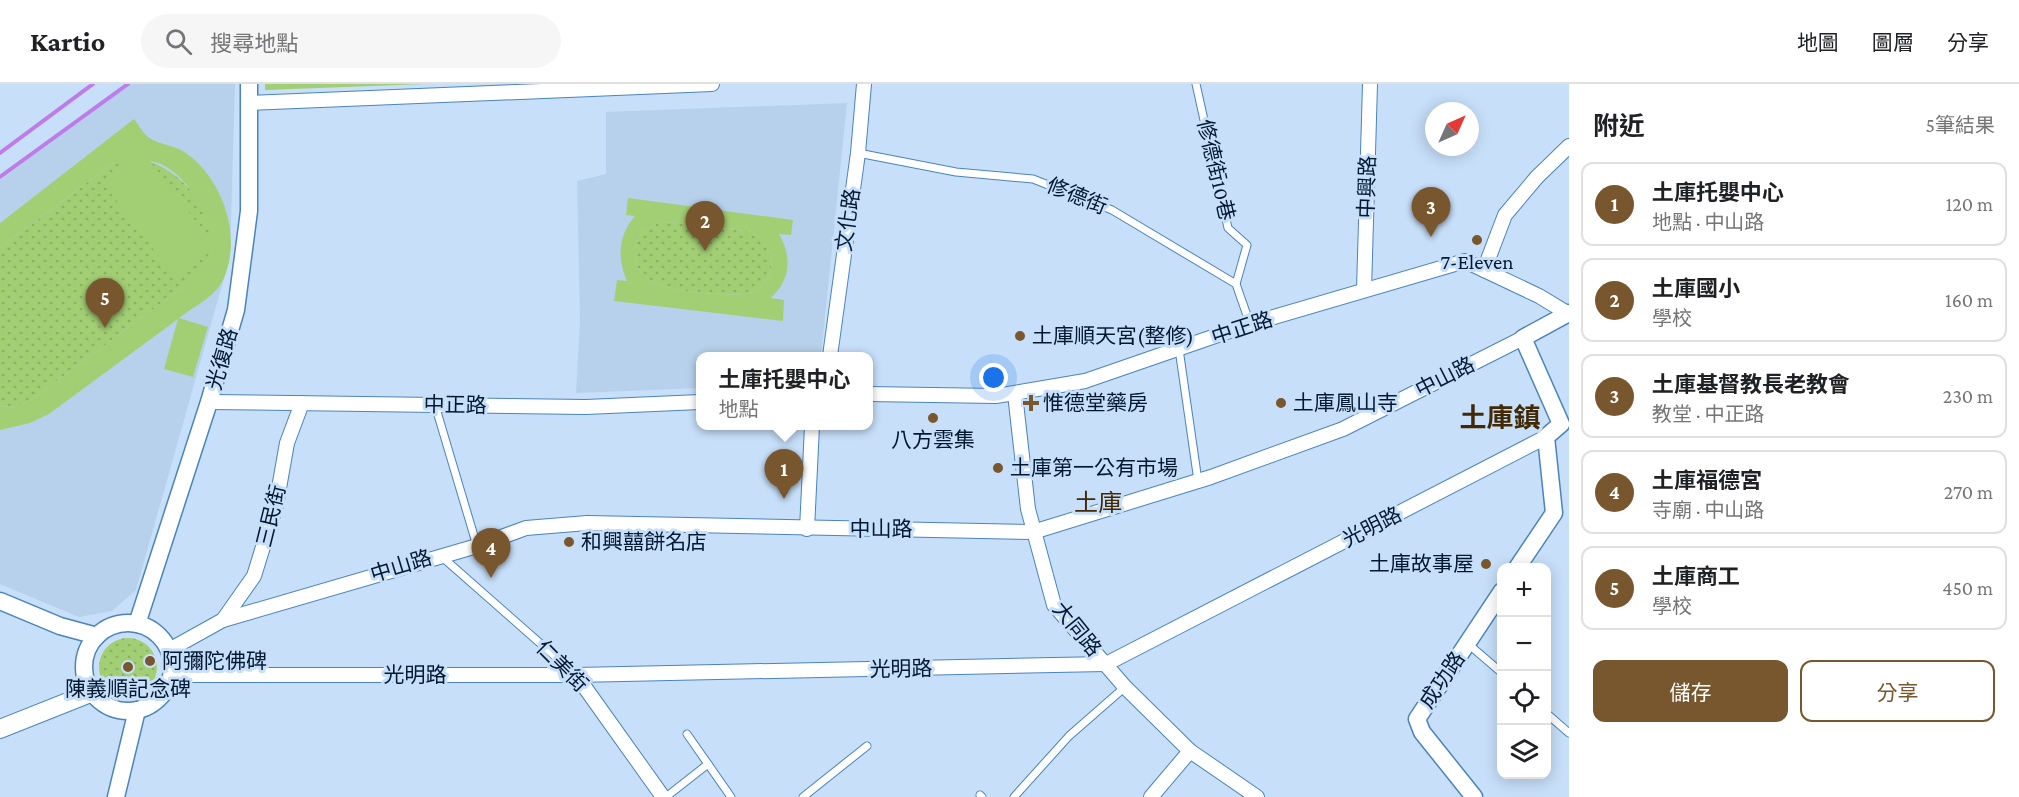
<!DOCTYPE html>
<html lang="zh-TW">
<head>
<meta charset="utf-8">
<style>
	body { margin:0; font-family:"Crimson Pro","Noto Sans TC",serif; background:#f6f6f6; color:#202124 }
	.controls { position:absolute; right:18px; bottom:18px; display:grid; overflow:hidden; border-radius:12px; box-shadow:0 3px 15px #0003 }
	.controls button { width:54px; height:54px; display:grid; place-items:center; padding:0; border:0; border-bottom:2px solid #e0e0e0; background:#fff; color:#202124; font:30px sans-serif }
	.compass { position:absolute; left:1425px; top:18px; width:54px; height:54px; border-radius:50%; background:#fff; box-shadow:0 3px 15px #0003; rotate:45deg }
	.you { position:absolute; left:994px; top:294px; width:21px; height:21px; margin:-15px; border:4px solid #fff; border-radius:50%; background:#1a73e8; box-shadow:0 0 0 9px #1a73e833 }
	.badge { display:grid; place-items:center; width:39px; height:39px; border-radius:50%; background:#79572e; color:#fff; font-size:20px; font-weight:700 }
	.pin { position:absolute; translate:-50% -50px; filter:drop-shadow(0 2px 3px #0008) }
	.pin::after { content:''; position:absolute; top:32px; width:21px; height:18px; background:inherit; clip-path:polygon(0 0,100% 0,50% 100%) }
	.popup { position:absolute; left:696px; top:268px; width:177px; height:78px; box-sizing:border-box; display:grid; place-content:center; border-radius:12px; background:#fff; filter:drop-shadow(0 2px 4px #0005); font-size:20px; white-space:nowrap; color:#757577 }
	.popup b { font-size:22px; color:#202124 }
	.popup::after { content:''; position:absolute; left:50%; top:100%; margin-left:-12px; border:12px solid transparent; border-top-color:#fff }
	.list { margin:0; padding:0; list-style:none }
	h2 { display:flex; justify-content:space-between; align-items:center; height:78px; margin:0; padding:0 24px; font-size:26px }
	h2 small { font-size:20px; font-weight:400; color:#757577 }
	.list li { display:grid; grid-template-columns:39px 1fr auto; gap:18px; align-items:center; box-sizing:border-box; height:84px; margin:0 12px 12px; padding:0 12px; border:2px solid #e0e0e0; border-radius:12px }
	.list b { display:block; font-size:22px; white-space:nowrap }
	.list p { margin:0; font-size:20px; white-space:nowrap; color:#757577 }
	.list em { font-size:20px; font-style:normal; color:#757577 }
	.actions { display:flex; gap:12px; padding:18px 24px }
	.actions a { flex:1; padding:14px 0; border:2px solid #79572e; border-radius:12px; text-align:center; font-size:21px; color:#79572e }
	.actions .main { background:#79572e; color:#fff }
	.icon { flex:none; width:33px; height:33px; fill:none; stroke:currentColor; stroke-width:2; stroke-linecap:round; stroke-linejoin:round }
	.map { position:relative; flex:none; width:1569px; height:713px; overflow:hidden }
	header { display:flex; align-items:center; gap:36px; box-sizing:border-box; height:84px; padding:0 30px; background:#fff; border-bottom:2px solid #e0e0e0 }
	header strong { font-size:28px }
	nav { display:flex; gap:33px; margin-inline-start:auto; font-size:21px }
	.search { width:420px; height:54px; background:#f6f6f6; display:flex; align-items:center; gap:15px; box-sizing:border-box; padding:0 21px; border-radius:33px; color:#757577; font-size:22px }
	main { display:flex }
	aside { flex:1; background:#fff }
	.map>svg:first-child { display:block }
	.built { fill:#b7d1ec }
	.grass { fill:url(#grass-dots) }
	.park { fill:#a3cf74; fill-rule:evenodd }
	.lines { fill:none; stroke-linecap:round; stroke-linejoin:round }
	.stream { stroke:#bd7ce9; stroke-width:4 }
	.service-casing { stroke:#4a84bf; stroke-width:9 }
	.minor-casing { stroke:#4a84bf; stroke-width:16 }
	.tertiary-casing { stroke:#4a84bf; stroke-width:19 }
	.secondary-casing { stroke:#4a84bf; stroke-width:20 }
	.service { stroke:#fff; stroke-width:7 }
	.minor { stroke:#fff; stroke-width:14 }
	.tertiary { stroke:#fff; stroke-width:16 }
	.secondary { stroke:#fff; stroke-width:18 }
	.poi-dot { fill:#79572e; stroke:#c7dff9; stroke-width:2 }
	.labels { text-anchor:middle; stroke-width:6; stroke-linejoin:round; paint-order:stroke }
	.street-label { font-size:21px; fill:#021930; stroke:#c7dff9 }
	.poi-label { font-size:21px; fill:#021930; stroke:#c7dff9; text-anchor:start }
	.quarter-label { font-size:24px; fill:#422906; stroke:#c7dff9 }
	.district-label { font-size:27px; font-weight:bold; fill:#422906; stroke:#c7dff9 }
</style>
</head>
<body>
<header>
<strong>Kartio</strong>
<div class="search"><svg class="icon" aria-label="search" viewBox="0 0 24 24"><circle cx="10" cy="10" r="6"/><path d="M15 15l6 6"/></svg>搜尋地點</div>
<nav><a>地圖</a><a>圖層</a><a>分享</a></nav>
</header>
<main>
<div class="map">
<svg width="1569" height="713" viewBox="0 0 1569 713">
	<defs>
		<pattern id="grass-dots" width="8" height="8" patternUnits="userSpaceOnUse" patternTransform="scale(1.5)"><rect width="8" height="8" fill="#a3cf74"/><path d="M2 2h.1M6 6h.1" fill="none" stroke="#8bb165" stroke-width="1.8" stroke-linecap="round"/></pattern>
	</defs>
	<rect width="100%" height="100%" fill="#c7dff9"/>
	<g class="built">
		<path d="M130 0H235L230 173 136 506 112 527 79 533 0 500V96Z"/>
		<path d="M847 19 821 272H700V304L576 309 580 237 577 97 606 90V28Z"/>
	</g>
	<g class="grass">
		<path d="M130 74C175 74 230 135 206 180 202 188 194 194 187 200L30 317 17 322 0 323V164L112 80Z"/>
		<path d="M662 137 752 148C780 168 778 200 744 211 714 209 633 213 635 169 635 151 647 144 662 137Z"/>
		<circle cx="128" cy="583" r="29"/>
	</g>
	<g class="park">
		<path d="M265 0H425L265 6Z"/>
		<path d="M134 35C138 40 143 49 148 53 159 61 175 61 186 69 223 95 243 154 223 196 215 213 193 223 179 234L208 243 193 293 164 285 178 235 49 330 30 339 0 346V323L17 322 30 317 187 200 207 178 209 169 175 194 104 100 134 74 112 80 0 164V139ZM150 77C181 81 209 127 211 157Z"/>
		<path d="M628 114 793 136 791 151 779 150C792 173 791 195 771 214L784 216 783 237 614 217 617 196 627 197C617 175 618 151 635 132L626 131ZM662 137 752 148C780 168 778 200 744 211 714 209 633 213 635 169 635 151 647 144 662 137Z"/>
	</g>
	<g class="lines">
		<g class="stream">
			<path d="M0 69 93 0"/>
			<path d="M0 93 128 0"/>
		</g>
		<g class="service-casing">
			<g id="service">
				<path d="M1196 0 1228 144 1247 161 1236 200"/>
				<path d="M858 69 956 88 1033 95 1112 126 1236 200 1250 240"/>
				<path d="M1179 265 1198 397"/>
				<path d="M435 321 477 462"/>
				<path d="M441 472 575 590"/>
				<path d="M1467 559 1502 589"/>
				<path d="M1546 629 1569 649"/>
				<path d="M687 650 731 713"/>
				<path d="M980 711 982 713"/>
				<path d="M666 713 708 680"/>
				<path d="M803 713 867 662"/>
				<path d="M1014 713 1069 652 1125 603"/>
			</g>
		</g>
		<g class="minor-casing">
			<g id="minor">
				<path d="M249 19 712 0"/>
				<path d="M1484 186 1505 131 1537 93 1569 62"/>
				<path d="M1364 206 1370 0"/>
				<path d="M830 272 858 69 864 0"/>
				<path d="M868 310 996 312 1085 297 1250 240 1465 177 1539 212 1567 229"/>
				<path d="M1015 310 1028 425 1054 521 1125 603 1190 667 1257 713"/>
				<path d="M209 318 586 323 700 318"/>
				<path d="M807 445 812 342"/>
				<path d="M223 536 254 492 276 421 287 359 302 319"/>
				<path d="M169 566 223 536 477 462 526 444 587 439 1033 448 1211 393 1343 345 1523 254"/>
				<path d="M172 591H576L1106 580 1546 353"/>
				<path d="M576 591 663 713"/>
				<path d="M1151 713 1190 667"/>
			</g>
		</g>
		<g class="tertiary-casing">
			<g id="tertiary">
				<path d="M1517 484 1554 429 1546 353 1561 340 1523 254 1569 229"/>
				<path d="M0 517 60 542 97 552"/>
				<circle cx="128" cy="583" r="44"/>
				<path d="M137 540 209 318 236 226 249 127V0"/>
				<path d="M116 713 137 626"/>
				<path d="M1474 713 1422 648 1417 635 1502 507"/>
			</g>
		</g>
		<g class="secondary-casing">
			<path id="secondary" d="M0 645 93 608"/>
		</g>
		<use href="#service" class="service"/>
		<use href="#minor" class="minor"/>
		<use href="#tertiary" class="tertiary"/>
		<use href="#secondary" class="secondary"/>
	</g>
	<g class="poi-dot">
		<circle cx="1477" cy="156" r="6"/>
		<circle cx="1020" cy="252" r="6"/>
		<path d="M1028 310h6v6h6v6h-6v6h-6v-6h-6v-6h6z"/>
		<circle cx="1281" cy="319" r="6"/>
		<circle cx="933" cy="334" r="6"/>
		<circle cx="998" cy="384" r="6"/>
		<circle cx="569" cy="458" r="6"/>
		<circle cx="1486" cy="480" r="6"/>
		<circle cx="150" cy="577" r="6"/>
		<circle cx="128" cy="583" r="6"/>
	</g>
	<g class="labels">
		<g class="street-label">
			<text transform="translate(1216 86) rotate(77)" y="7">修德街10巷</text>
			<text transform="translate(1367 103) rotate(-88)" y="7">中興路</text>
			<text transform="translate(1077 112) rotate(22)" y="7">修德街</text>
			<text transform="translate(848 136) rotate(-82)" y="7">文化路</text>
			<text transform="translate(1242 244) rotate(-18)" y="7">中正路</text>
			<text transform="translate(222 275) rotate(-74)" y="7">光復路</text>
			<text transform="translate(1445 293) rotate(-27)" y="7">中山路</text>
			<text transform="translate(455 321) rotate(1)" y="7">中正路</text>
			<text transform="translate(271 432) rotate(-76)" y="7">三民街</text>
			<text transform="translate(1372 443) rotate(-27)" y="7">光明路</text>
			<text x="881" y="452">中山路</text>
			<text transform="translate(401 482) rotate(-17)" y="7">中山路</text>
			<text transform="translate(1077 545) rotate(51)" y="7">大同路</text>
			<text transform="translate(562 582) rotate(45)" y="7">仁美街</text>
			<text transform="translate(901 585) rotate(-1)" y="7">光明路</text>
			<text x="415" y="598">光明路</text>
			<text transform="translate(1442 596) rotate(-56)" y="7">成功路</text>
		</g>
		<g class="poi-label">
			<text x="1477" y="185" text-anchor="middle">7-Eleven</text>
			<text x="1032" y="259">土庫順天宮(整修)</text>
			<text x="1043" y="326">惟德堂藥房</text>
			<text x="1293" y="326">土庫鳳山寺</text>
			<text x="933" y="363" text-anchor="middle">八方雲集</text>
			<text x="1010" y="391">土庫第一公有市場</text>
			<text x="581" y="465">和興囍餅名店</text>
			<text x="1474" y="487" text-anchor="end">土庫故事屋</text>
			<text x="162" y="584">阿彌陀佛碑</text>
			<text x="128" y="612" text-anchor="middle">陳義順記念碑</text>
		</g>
		<g class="quarter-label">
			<text x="1098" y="427">土庫</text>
		</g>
		<g class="district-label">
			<text x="1500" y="343">土庫鎮</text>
		</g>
	</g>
</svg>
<div class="controls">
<button>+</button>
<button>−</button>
<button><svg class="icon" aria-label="locate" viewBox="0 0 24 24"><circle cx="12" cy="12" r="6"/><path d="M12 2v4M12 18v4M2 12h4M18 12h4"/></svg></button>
<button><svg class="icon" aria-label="layers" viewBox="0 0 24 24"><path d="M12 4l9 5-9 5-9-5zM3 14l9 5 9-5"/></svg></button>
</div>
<svg class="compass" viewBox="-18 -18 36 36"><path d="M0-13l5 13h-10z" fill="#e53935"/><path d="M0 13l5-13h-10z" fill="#757577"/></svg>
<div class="you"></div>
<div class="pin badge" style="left:784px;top:415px">1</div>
<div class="popup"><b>土庫托嬰中心</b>地點</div>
<div class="pin badge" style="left:705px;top:167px">2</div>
<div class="pin badge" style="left:1431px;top:153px">3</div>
<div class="pin badge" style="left:491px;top:494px">4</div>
<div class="pin badge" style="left:105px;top:244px">5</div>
</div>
<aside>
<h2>附近<small>5筆結果</small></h2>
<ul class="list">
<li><span class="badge">1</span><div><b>土庫托嬰中心</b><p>地點 · 中山路</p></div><em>120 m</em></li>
<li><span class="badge">2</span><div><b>土庫國小</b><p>學校</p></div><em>160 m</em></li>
<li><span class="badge">3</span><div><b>土庫基督教長老教會</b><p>教堂 · 中正路</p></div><em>230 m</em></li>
<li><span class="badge">4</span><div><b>土庫福德宮</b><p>寺廟 · 中山路</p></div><em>270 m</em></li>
<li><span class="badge">5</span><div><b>土庫商工</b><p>學校</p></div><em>450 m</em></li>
</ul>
<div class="actions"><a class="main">儲存</a><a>分享</a></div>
</aside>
</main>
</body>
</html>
